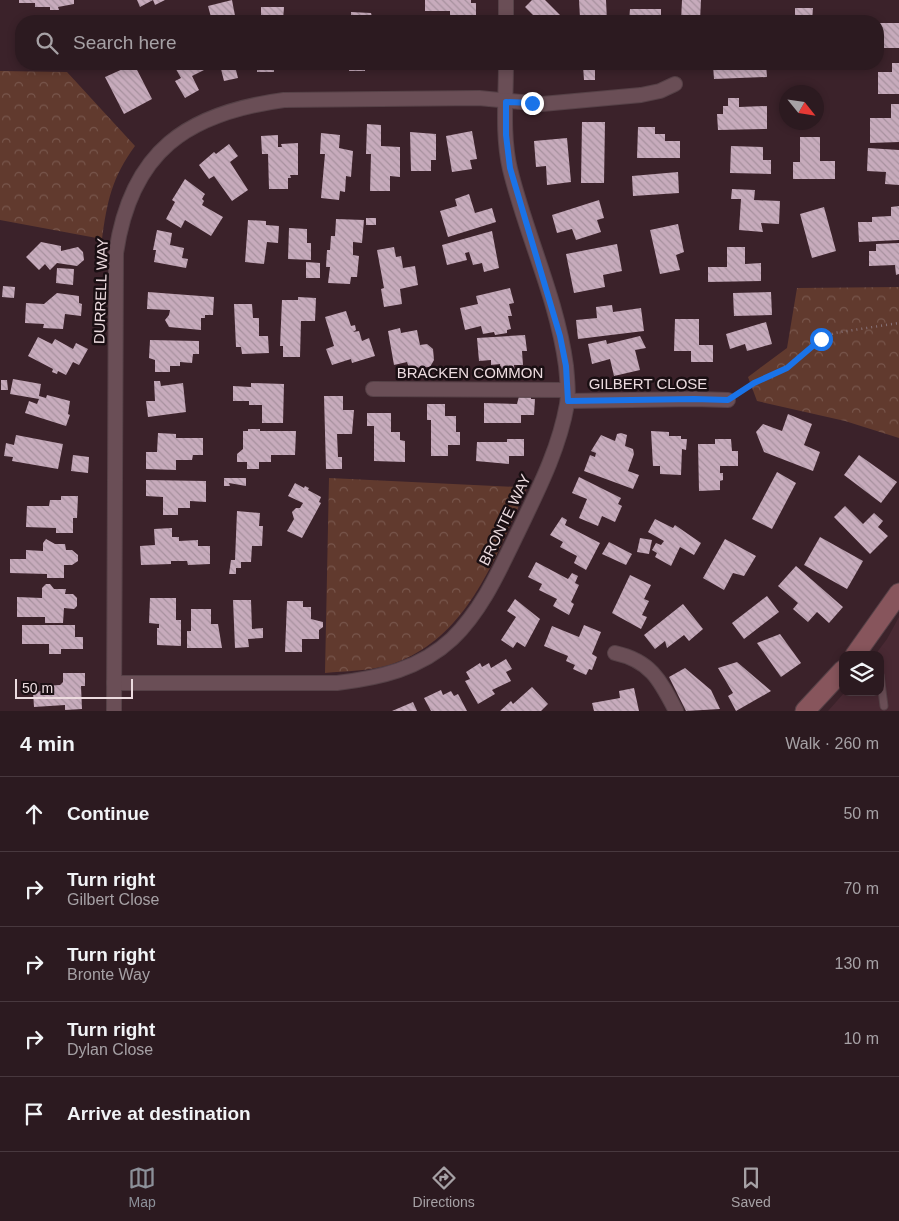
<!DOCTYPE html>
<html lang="en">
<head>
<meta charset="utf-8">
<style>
	body { margin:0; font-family:Helvetica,sans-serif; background:#342329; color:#f1f3f6 }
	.controls { position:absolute; right:15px; bottom:15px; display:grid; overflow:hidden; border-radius:10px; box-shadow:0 2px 8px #0003 }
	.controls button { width:45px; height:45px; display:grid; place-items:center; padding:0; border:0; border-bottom:1px solid #48383e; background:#2c1a20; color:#f1f3f6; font:25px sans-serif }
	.compass { position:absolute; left:779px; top:85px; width:45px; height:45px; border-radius:50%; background:#2c1a20; box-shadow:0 2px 8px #0003; rotate:120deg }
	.scale { position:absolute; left:15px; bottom:12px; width:118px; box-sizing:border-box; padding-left:5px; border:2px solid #ecdbdf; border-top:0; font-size:14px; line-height:18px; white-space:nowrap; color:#ecdbdf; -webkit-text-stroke:4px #1a0f13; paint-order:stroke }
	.stop { position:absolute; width:15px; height:15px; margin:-11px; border:4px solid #1a73e8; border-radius:50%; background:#fff }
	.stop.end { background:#1a73e8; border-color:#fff; box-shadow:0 1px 5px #0008 }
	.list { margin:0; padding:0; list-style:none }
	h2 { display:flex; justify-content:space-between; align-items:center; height:65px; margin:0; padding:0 20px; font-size:21px }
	h2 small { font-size:16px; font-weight:400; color:#a6a1a5 }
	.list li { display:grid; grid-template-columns:32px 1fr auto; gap:15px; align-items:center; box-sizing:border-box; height:75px; padding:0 20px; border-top:1px solid #48383e }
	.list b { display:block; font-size:19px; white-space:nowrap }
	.list p { margin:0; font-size:16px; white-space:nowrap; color:#a6a1a5 }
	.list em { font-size:16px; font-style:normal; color:#a6a1a5 }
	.icon { flex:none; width:28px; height:28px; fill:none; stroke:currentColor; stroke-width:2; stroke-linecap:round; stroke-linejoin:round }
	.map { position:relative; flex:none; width:899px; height:711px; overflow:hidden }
	.search { position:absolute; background:#2c1a20; box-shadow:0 2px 8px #0003; left:15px; right:15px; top:15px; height:55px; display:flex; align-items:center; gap:12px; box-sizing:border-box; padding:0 18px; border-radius:20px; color:#a6a1a5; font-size:19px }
	.sheet { height:440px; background:#2c1a20 }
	nav { display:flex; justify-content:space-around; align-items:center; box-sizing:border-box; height:70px; border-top:1px solid #48383e; background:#2c1a20; font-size:14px; color:#a6a1a5 }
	nav a { display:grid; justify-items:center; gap:2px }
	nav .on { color:#8c9099 }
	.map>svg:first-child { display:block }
	.built { fill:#492933 }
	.park { fill:url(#park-crowns) }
	.building { fill:url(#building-back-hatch) }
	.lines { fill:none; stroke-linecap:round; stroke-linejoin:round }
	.lane-casing { stroke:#564147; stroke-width:9 }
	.street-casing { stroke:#564147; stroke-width:16 }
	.secondary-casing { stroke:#564147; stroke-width:21 }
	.path { stroke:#887379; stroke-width:2.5; stroke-dasharray:1 4; stroke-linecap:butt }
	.lane { stroke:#6a4e56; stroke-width:7 }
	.street { stroke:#6a4e56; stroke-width:14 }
	.secondary { stroke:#87555c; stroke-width:19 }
	.route { stroke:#1a73e8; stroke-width:6 }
	.labels { text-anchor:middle; stroke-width:5; stroke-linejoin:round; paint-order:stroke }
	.street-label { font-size:15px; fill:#ecdbdf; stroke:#1a0f13 }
</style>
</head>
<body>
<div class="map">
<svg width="899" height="711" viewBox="0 0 899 711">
	<defs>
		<pattern id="park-crowns" width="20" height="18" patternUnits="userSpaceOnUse" patternTransform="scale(1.25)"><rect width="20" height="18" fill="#613a2e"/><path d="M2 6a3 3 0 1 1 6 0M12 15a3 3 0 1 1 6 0" fill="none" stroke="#78564c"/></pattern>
		<pattern id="building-back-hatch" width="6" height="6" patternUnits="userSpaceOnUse" patternTransform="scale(1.25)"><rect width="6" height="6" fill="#c7abbc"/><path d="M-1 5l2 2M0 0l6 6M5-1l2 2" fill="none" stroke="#a7919e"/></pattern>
	</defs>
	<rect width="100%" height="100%" fill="#3b222a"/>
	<path class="built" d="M899 617V711H828L845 692H880V655H875L887 639Z"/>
	<g class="park">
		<path d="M0 71 67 72 135 146C112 177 107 202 102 239L0 220Z"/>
		<path d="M899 287V438L845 421 757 401 748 377 787 348 797 288Z"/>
		<path d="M329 478 517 487 527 488C496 555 468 641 389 665 368 671 346 671 325 673Z"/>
	</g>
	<g class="building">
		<path d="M19 0H74V4L58 7 59 10H50V7H35V3H19Z"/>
		<path d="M137 0H165L155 5 153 0 140 7Z"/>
		<path d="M232 0 236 21H212L208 6Z"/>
		<path d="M425 0H471V3H476V20L450 21V11H425Z"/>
		<path d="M532 0H545L566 21H536V18L525 7Z"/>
		<path d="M579 0H606L607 21H572L571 18H580Z"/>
		<path d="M682 0H701L700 21H681Z"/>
		<path d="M261 7H284L283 21H261Z"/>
		<path d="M795 8H813L812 21H795Z"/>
		<path d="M630 9H661V21H629Z"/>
		<path d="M351 12 371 13 373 21H351Z"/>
		<rect x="878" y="23" width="21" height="25"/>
		<path d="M892 63H899V94H878V72H892Z"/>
		<path d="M134 64 152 99 124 114 105 77Z"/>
		<path d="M173 64H201L204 70 192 76 199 90 185 98 175 81 181 78Z"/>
		<path d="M217 64H240L235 66 238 78 224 81 221 69H218Z"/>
		<rect x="257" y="64" width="17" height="8"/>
		<path d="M303 64H338V66L320 70V67H303Z"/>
		<path d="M345 64H365V71H349V67H345Z"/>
		<path d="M573 64H595V80H584L583 66H574Z"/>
		<path d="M766 64 767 77 714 79 713 65Z"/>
		<path d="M728 98H739V107L767 106V129L718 130 717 114H723V106H728Z"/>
		<path d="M891 104H899V142L870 143V118H891Z"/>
		<path d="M582 122H605L604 183H581Z"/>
		<path d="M367 124 381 125V146L400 147V177L390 176V191H370L371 154H366Z"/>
		<path d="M638 127H655V134H665V141H680V158H637Z"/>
		<path d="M472 131 477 159 470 160 472 169 452 172 446 136Z"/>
		<path d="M410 132 436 134V160H431V171H411Z"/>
		<path d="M321 133 340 135 339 148 353 151 351 177 346 176 345 192 340 191 339 200 321 198 325 154H320Z"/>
		<path d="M278 135V147H282L281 144 298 143V175H290L291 178H288V189H269L268 154H262L261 136Z"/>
		<path d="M800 137H820V161H835V179H793V162H800Z"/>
		<path d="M567 138 571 182 547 185 546 166 536 167 534 141Z"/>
		<path d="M229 144 238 156 230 162 248 190 232 201 214 176 209 179 199 165 214 152 216 154Z"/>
		<path d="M731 146 763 147V160H771V174L730 173Z"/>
		<path d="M868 148 899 150V185L885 184 886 172 867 171Z"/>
		<path d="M678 172 679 193 633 196 632 176Z"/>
		<path d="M185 179 205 194 202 199 204 201 202 205 223 217 211 236 185 220 181 228 166 219 175 202 172 200Z"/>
		<path d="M732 189 755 190 754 200 780 201 779 224 761 223 763 232 739 230 741 199H731Z"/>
		<path d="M469 194 475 213 492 208 496 222 448 237 440 211 457 206 455 199Z"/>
		<path d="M599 200 604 218 597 220 601 232 576 240 572 229 557 233 552 215Z"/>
		<path d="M899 206V240L859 242 858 222H872V217L891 216V207Z"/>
		<path d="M824 207 836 251 812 258 800 214Z"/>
		<rect x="366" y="218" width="10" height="7"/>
		<path d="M336 219 364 220 362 243 353 242V255L359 256 357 277H351L350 284 328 283 330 267H326L327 250H330L331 236H335Z"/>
		<path d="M248 220 266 221V225L279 226 278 243 267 242 264 264 245 262Z"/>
		<path d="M678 224 684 252 676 255 680 270 660 274 650 230Z"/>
		<path d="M289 228 307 229V243H311V260L288 259Z"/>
		<path d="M157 230 172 233 170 245 184 248 182 258 188 259 186 268 154 262 156 250H153Z"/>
		<path d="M492 231 499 268 484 272 482 263 473 265 469 252 465 253 467 260 447 265 442 245Z"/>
		<path d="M41 242 61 246V251L78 247 83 252 84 260 77 266 57 263 50 270 45 264 39 270 26 257Z"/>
		<path d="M899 243V274L896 275 895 265 869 266V251H876V244Z"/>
		<path d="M617 244 622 271 603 275 605 287 574 293 566 254Z"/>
		<path d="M394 247 396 257 401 256 403 268 415 266 418 285 400 289 402 304 384 307 381 289 384 288 377 250Z"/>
		<path d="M727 247H745V264L761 263V281L708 282V267H727Z"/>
		<path d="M306 262 320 263V278H306Z"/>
		<path d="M57 268 74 269 73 285 56 283Z"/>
		<path d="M3 286 15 287 14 298 2 297Z"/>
		<path d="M510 288 514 303 509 304 512 316H508L511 329 507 330V333L495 335 494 332 483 334 481 326 465 330 460 308 478 304 476 296Z"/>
		<path d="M148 292 214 297 213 315H205V318H201V330L169 327 165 320 169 315 170 310 147 309Z"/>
		<path d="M771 292 772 315 734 316 733 293Z"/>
		<path d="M57 293 79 296V303L82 304 81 316 65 314 63 329 43 328 44 324 25 323 26 303 44 304Z"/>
		<path d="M298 297 316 298 315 321H301L300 357H283V346H280L282 300H298Z"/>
		<path d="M234 304H252L253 318H259V336H268L269 353 242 354 241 347H236Z"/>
		<path d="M612 305 613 312 641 308 644 331 578 339 576 320 597 318 596 307Z"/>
		<path d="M346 311 351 326 355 325 356 330 353 332 359 331 362 341 369 338 375 356 352 363 351 359 332 365 326 349 334 346 325 317Z"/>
		<path d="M675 319H699V345H713V362H691V351H674Z"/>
		<path d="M766 322 772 344 747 351 745 344 730 349 726 334Z"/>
		<path d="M400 328 401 333 417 330 420 345 427 344 433 349 434 360 430 367 409 368 407 362 394 365 388 331Z"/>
		<path d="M525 335 527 351H522L523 365H514L515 376 501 377 500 364 491 365V360L479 361 477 338Z"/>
		<path d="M640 336 646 348 635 350 640 370 614 376 610 359 592 364 588 344 606 340 607 344Z"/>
		<path d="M38 337 52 344 55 339 73 349 76 343 88 349 79 365 73 362 66 375 58 371 57 374 52 372 53 369 28 356Z"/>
		<path d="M150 340 199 341V354H193L192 363 180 362V366H170V372H155V360L149 358Z"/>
		<path d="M13 379 41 384 39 396 46 398 47 395 70 401 68 414 70 415 66 426 25 413 29 401 37 404 39 399 10 394Z"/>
		<path d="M1 380H7L8 390H1Z"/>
		<path d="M154 381H160L161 386 183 383 186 412 148 417 146 401H155Z"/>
		<path d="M251 383 284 384 283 423H262V405H249V401H233V386L251 387Z"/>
		<path d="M324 396H343V410H354L352 434H337L338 457H342V469H326Z"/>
		<path d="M519 396H531V399H535L534 415H521V423H484V403L517 404Z"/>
		<path d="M427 404H445V416H456V432H460V445H448V456H431V420H427Z"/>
		<path d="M367 413H391V432H400V440L405 441V462L374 461V426H367Z"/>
		<path d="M788 414 812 424 804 445 820 452 813 471 764 452 756 432 763 424 782 431Z"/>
		<path d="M248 429H260V431H296L295 455H271V462H259V469H247V462H237V454L243 449V431H248Z"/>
		<path d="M651 431 669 432V436H681V439H687L686 450 682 449 681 475 660 474V466H653Z"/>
		<path d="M158 433 176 434V438H203V455H193L192 460H176V470L146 469V452H157Z"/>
		<path d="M621 433 627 435 625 446 633 449 634 454 628 471 639 475 633 489 584 471 590 455 595 457 596 453 591 451 601 435 615 441 617 434Z"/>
		<path d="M16 435 63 444 58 469 12 461 13 457 4 456 6 443 14 445Z"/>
		<path d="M507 439H524V456H509V464L476 461 477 442H507Z"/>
		<path d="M715 439H731L732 451H738V466H720V473H723V480L720 481V490L699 491 698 444H715Z"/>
		<path d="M73 455 89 457 88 473 71 471Z"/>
		<path d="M859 455 897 482 881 503 844 475Z"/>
		<path d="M777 472 796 483 772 529 752 519Z"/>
		<path d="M579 477 621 498 618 504 622 506 615 522 602 516 598 526 579 518 587 499 572 493Z"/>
		<path d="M224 478H246V486L229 483 230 486H224Z"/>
		<path d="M146 480 206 481V502L190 501V508H178V515H163V497L146 496Z"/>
		<path d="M295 483 304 488 305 486 309 488 308 490 321 497 319 502 321 503 302 538 287 531 294 519 292 512 296 508H300L303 503 288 496Z"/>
		<path d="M61 496H78L77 518H73V533H56V528L26 527 27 506H49L50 500H61Z"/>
		<path d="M845 506 863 524 874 513 883 521 878 527 888 536 870 554 834 517Z"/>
		<path d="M237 511 260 513 259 526H263L262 546H252L251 562H241V568H236V574H229L231 560H235Z"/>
		<path d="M562 517 567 520 565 525 600 543 586 570 574 563 577 556 560 547 563 542 550 535Z"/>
		<path d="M655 519 673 528 675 525 701 543 694 555 680 547 671 566 655 557 657 553 652 550 656 543 661 545 664 541 648 532Z"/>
		<path d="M172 528V537H179V541L198 540V546H210V564L188 565 187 561H171V564L141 565 140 546 155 545 154 529Z"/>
		<path d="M820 537 863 561 847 589 804 565Z"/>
		<path d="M640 538 652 540 649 554 637 552Z"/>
		<path d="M46 539 55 544H65L66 550H72L78 555V561L72 565H64V578H47V574L10 573V559H26V550L43 551V543Z"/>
		<path d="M725 539 756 556 744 576 733 573 724 590 703 578Z"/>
		<path d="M609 542 632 554 626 565 602 554Z"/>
		<path d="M536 562 568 579 572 573 578 576 575 583 579 585 571 602 574 604 569 615 553 606 557 599 539 590 542 584 528 577Z"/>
		<path d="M796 566 843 607 829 623 817 612 808 622 793 609 798 603 778 586Z"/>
		<path d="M630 575 651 585 644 599 649 601 642 615 647 617 641 629 612 613Z"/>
		<path d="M46 584H50L54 589H66L65 594H73L77 598V606L74 609 64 608 63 623H45V617H17V597L42 598V588Z"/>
		<path d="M767 596 779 612 744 639 732 623Z"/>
		<path d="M150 598H176V620H181V646L157 645V628H159V624L149 623Z"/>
		<path d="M515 599 540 619 525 647 517 642 513 648 501 640 516 617 507 611Z"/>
		<path d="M233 600H251L252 629 263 628V638L248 639 249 647 235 648Z"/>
		<path d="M287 601H303V607H311V619L323 622V627L319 630V639H302V652H285Z"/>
		<path d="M683 604 703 629 689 641 684 635 667 648 665 641 655 649 644 635Z"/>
		<path d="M191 609H211V624H218L222 648H187V631H191Z"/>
		<path d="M22 625H75V637H83V649H61V654H49V644H22Z"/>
		<path d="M584 625 601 632 592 654 597 657 592 670 589 669 586 675 573 669 575 665 566 661 568 656 544 646 552 626 579 637Z"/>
		<path d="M780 634 801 663 781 677 757 643Z"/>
		<path d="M506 659 512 669 506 672 511 681 492 690 495 694 478 704 465 681 470 679 466 672 480 663 482 667 489 663 491 668Z"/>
		<path d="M737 662 771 691 736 711 728 696 733 693 718 668Z"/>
		<path d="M685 668 711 690 720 709 686 711 669 677Z"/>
		<path d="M63 673H85V686H81L82 709 65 710V705L34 707 33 692 42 691V686L60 685 63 682Z"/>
		<path d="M532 687 548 704 541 711H500L511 701 513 704Z"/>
		<path d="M634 688 639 711H594L592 703 620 698 619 691Z"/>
		<path d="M441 690 443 695 451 691 454 696 458 694 467 711H431L424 698Z"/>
		<path d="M413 702 417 711H392Z"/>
	</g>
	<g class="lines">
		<g class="lane-casing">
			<path id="lane" d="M880 675 884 706"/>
		</g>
		<g class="street-casing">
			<g id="street">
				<path d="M506 21V0"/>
				<path d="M373 389 567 390"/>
				<path d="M568 401 694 399 728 400"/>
				<path d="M615 653C651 661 660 680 676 711"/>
				<path d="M114 683H337C379 678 420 669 452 639 482 610 499 571 517 534 537 492 559 450 567 404 569 393 567 377 566 366 557 298 526 235 510 169 502 135 506 99 506 64"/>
				<path d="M114 711 116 253C131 151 187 113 284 100L479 98 542 104 641 95 660 91 675 84"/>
			</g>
		</g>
		<g class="secondary-casing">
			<g id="secondary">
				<path d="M855 655 899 593"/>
				<path d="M805 711 843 670"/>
			</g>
		</g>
		<path class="path" d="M740 393 755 383 787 368 821 339 834 333 899 323"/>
		<use href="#lane" class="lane"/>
		<use href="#street" class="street"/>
		<use href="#secondary" class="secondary"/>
	</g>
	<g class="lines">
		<path class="route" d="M532 103 506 102V135L510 168 560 336 566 366 568 401 694 399 728 400 754 383 787 368 821 339"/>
	</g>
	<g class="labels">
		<g class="street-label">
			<text transform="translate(101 291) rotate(-88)" y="5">DURRELL WAY</text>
			<text x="470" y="378">BRACKEN COMMON</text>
			<text x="648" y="389">GILBERT CLOSE</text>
			<text transform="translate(505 520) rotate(-64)" y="5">BRONTE WAY</text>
		</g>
	</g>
</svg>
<div class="controls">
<button><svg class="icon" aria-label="layers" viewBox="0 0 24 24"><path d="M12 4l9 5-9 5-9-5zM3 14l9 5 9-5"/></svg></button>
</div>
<svg class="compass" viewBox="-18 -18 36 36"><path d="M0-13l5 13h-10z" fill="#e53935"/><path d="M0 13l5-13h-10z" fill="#a6a1a5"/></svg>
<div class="scale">50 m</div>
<div class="stop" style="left:821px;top:339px"></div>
<div class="stop end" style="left:532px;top:103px"></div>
<div class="search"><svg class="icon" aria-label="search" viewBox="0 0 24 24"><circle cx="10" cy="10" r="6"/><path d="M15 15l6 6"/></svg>Search here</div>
</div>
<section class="sheet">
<h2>4 min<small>Walk · 260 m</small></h2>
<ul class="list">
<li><svg class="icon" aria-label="ahead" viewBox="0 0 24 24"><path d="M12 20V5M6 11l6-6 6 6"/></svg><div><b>Continue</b></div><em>50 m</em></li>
<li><svg class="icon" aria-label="right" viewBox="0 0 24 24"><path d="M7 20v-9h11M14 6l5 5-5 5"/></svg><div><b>Turn right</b><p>Gilbert Close</p></div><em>70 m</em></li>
<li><svg class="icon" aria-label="right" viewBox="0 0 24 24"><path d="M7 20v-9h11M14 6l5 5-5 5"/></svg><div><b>Turn right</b><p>Bronte Way</p></div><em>130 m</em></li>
<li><svg class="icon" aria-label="right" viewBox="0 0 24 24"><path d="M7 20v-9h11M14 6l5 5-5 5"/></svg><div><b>Turn right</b><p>Dylan Close</p></div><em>10 m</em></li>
<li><svg class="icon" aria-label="arrive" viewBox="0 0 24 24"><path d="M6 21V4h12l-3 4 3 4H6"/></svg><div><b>Arrive at destination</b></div></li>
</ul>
</section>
<nav>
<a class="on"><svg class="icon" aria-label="map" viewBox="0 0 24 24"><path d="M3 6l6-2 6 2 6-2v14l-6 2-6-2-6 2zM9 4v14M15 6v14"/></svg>Map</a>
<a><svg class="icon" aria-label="directions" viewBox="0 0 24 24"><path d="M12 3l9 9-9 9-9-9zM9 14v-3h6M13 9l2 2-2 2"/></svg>Directions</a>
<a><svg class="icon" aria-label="saved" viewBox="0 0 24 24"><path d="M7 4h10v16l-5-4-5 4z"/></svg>Saved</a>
</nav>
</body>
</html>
